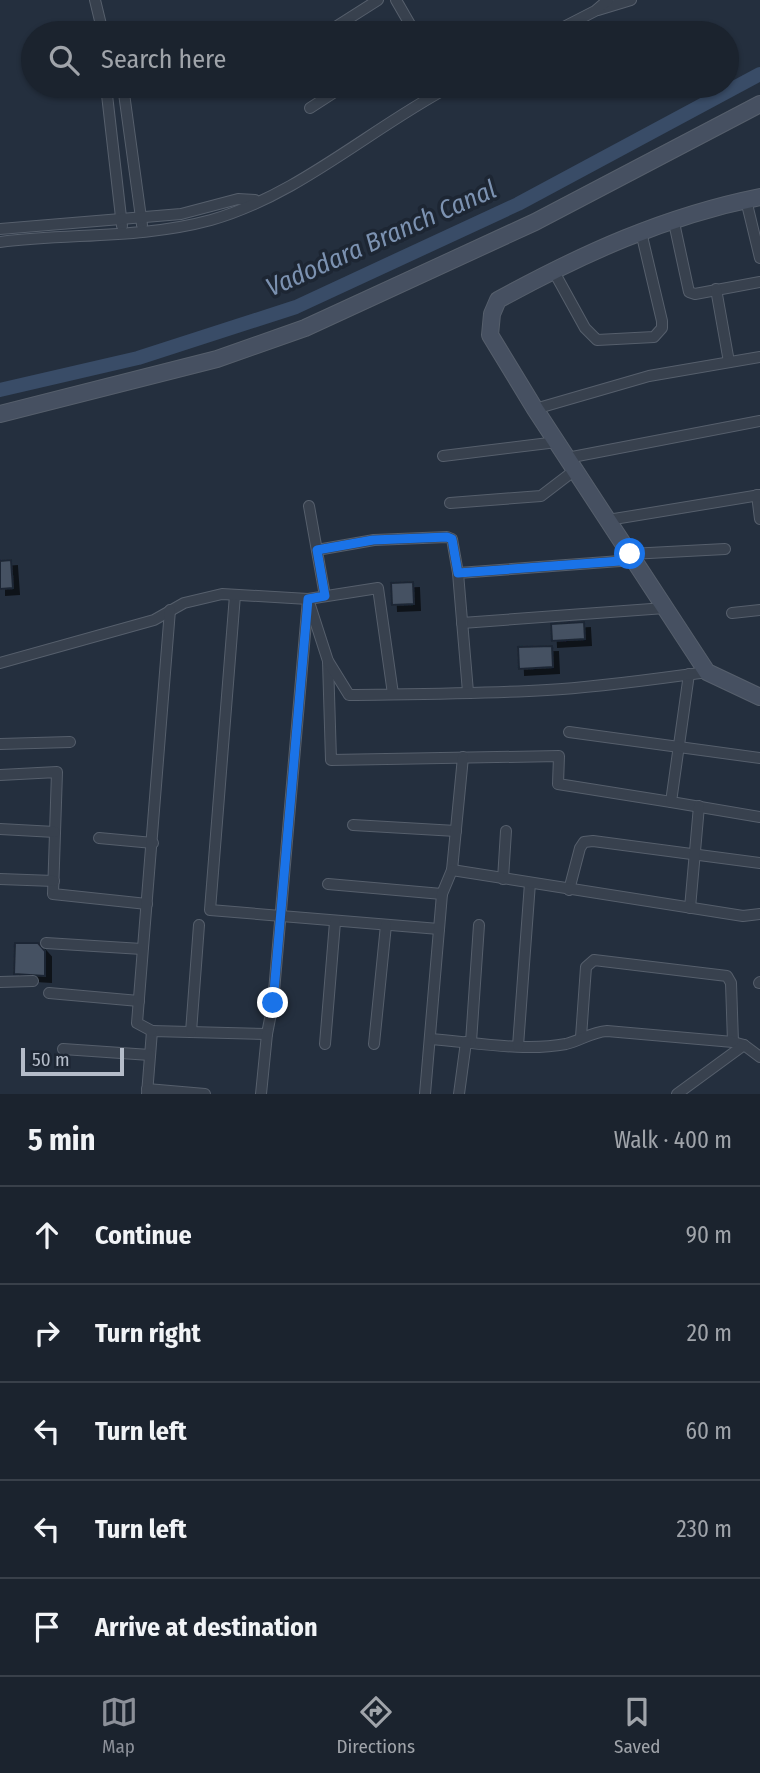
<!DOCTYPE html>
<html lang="en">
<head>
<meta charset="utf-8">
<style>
	body { margin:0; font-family:"Fira Sans Condensed",sans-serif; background:#242b36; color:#f1f3f6 }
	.scale { position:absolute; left:21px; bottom:18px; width:103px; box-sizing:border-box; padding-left:7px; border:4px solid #b4bcc9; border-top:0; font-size:19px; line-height:24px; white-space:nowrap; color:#b4bcc9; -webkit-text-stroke:5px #1d2633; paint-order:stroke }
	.stop { position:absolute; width:21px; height:21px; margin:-16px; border:5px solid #1a73e8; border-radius:50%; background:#fff }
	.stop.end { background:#1a73e8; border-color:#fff; box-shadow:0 2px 7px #0008 }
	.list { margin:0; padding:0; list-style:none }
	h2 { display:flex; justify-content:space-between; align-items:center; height:91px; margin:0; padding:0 28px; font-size:30px }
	h2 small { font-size:23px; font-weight:400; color:#a0a4aa }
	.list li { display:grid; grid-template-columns:46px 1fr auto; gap:21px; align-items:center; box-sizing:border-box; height:98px; padding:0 28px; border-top:2px solid #39404a }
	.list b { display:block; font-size:26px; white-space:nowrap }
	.list em { font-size:23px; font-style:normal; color:#a0a4aa }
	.icon { flex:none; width:38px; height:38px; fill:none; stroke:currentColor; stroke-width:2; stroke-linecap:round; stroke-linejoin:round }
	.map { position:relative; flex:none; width:760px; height:1094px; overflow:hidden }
	.search { position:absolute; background:#1b232e; box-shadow:0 2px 5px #0004; left:21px; right:21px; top:21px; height:77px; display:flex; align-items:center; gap:18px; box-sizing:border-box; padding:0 24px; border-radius:38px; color:#a0a4aa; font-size:26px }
	.sheet { height:581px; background:#1b232e }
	nav { display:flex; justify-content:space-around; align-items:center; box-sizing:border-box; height:98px; border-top:2px solid #39404a; background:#1b232e; font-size:19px; color:#a0a4aa }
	nav a { display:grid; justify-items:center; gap:4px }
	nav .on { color:#8c9099 }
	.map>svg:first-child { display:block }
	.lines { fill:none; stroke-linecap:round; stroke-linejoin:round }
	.canal { stroke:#394c67; stroke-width:14 }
	.building { fill:#455162; stroke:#1f2835; stroke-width:2; filter:url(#shadow) }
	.street-casing { stroke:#565f6c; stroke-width:12 }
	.secondary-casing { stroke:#565f6c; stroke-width:18 }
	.street { stroke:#38414e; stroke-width:10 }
	.secondary { stroke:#465061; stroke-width:16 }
	.route { stroke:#1a73e8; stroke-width:9 }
	.labels { text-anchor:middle; stroke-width:7; stroke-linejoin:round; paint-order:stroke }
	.water-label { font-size:26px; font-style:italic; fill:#7c92b1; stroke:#1d2633 }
</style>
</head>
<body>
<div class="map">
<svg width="760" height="1094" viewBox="0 0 760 1094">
	<defs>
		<filter id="shadow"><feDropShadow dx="6" dy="6" stdDeviation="0" flood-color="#0009"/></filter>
	</defs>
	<rect width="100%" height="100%" fill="#242f3e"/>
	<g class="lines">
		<path class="canal" d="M0 390 138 358 296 307 518 204 760 74"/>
	</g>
	<g class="building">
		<path d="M11 560 13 588 0 589V561Z"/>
		<path d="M413 582 414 604 392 605 391 583Z"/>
		<path d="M584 622 585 639 552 641 551 624Z"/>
		<path d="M552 646 553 667 519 669 518 647Z"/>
		<path d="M15 943H38L45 951V976L14 974Z"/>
	</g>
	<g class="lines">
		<g class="street-casing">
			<g id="street">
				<path d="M95 0 103 33"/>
				<path d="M396 0 415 33"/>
				<path d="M598 10 631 0"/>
				<path d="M326 33 378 0"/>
				<path d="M552 33 595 11 608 0"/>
				<path d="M106 86 122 226"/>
				<path d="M123 86 142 225"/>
				<path d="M310 108 344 86"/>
				<path d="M746 200 760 258"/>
				<path d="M673 218 689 292 695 294 760 282"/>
				<path d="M0 229 181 214 238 199 255 200"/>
				<path d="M0 242C71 233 141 239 211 220 299 195 371 128 451 86"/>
				<path d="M553 270 585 328 597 340 654 337 662 328V321L641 232"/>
				<path d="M716 289 729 362"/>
				<path d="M535 409 649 376 760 357"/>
				<path d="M443 456 557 442"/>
				<path d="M567 458 760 421"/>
				<path d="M757 495 760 519"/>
				<path d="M450 503 541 496 575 470"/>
				<path d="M309 506 325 596"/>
				<path d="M608 520 760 495"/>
				<path d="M317 550 374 540 447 537 452 539 458 573"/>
				<path d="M630 554 725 549"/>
				<path d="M235 595 210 910 439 929"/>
				<path d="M732 613 760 610"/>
				<path d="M462 623 665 608"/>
				<path d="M328 661 331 760 559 756 558 784 671 802"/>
				<path d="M0 663 154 620 184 603 222 594 308 599 273 1003 267 1034 152 1031 147 1094"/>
				<path d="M689 674 671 802 760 817"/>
				<path d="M468 692 458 573 634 560"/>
				<path d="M393 694 378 588 308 599 328 661 349 695C415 694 482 694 547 690 601 687 654 679 707 672"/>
				<path d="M569 732 760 758"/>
				<path d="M0 744 70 742"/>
				<path d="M0 775 57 772 53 894 147 904"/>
				<path d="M353 825 456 831"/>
				<path d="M0 829 55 832"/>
				<path d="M99 838 153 843"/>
				<path d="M452 870 463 757"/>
				<path d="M0 879 54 881"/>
				<path d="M503 879 506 831"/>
				<path d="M328 884 442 894"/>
				<path d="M569 890 580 848 584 842 593 841 760 863"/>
				<path d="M690 908 699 806"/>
				<path d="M46 943 142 949"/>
				<path d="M0 982 33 981"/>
				<path d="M759 983 760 982"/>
				<path d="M49 993 139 1001"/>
				<path d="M152 1031 137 1023 170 610"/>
				<path d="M191 1032 199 925"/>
				<path d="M581 1037 586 967 594 960 727 976 731 983 733 1042"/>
				<path d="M430 1039C473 1042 523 1052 566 1044 580 1041 591 1032 607 1031L733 1042 744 1045 760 1057"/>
				<path d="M471 1042 479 925"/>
				<path d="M325 1044 335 922"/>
				<path d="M374 1044 386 925"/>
				<path d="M518 1046 530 883"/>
				<path d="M63 1049 150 1055"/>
				<path d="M147 1089 205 1094"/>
				<path d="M261 1094 267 1034"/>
				<path d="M425 1094 442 894 452 870 743 916 760 914"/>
				<path d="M459 1094 466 1042"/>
				<path d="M677 1094 744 1045"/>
			</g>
		</g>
		<g class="secondary-casing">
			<g id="secondary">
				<path d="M760 197C665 216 582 254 498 300L492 314 490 335 535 409 707 672 760 697"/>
				<path d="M0 414 217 359 305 328 535 222 760 104"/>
			</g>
		</g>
		<use href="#street" class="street"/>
		<use href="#secondary" class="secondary"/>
	</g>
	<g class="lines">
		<path class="route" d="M273 1003 308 599 325 596 317 550 373 540 447 537 452 539 458 573 634 560 630 554"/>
	</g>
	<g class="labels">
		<g class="water-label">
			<text transform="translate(381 238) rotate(-24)" y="9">Vadodara Branch Canal</text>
		</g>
	</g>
</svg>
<div class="scale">50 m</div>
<div class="stop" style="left:630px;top:554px"></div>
<div class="stop end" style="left:273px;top:1003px"></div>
<div class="search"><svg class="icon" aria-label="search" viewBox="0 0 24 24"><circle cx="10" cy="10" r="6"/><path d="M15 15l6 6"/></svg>Search here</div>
</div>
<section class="sheet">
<h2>5 min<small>Walk · 400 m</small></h2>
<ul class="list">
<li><svg class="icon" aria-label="ahead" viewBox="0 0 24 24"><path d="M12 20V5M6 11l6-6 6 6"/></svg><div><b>Continue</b></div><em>90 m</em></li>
<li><svg class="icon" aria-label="right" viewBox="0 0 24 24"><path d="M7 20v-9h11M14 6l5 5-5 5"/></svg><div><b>Turn right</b></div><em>20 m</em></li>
<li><svg class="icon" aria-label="left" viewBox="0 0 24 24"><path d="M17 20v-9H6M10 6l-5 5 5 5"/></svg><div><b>Turn left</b></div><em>60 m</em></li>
<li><svg class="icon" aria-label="left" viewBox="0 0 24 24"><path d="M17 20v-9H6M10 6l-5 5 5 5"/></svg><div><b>Turn left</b></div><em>230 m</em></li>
<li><svg class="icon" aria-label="arrive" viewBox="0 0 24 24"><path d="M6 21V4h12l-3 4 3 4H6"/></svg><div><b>Arrive at destination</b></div></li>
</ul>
</section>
<nav>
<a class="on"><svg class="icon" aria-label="map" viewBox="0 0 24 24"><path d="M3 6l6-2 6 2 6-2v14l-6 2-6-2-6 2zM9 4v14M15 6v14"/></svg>Map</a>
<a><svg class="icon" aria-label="directions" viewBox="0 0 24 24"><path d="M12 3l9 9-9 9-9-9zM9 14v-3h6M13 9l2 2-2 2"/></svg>Directions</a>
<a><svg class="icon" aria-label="saved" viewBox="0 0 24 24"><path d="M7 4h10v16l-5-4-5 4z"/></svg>Saved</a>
</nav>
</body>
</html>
